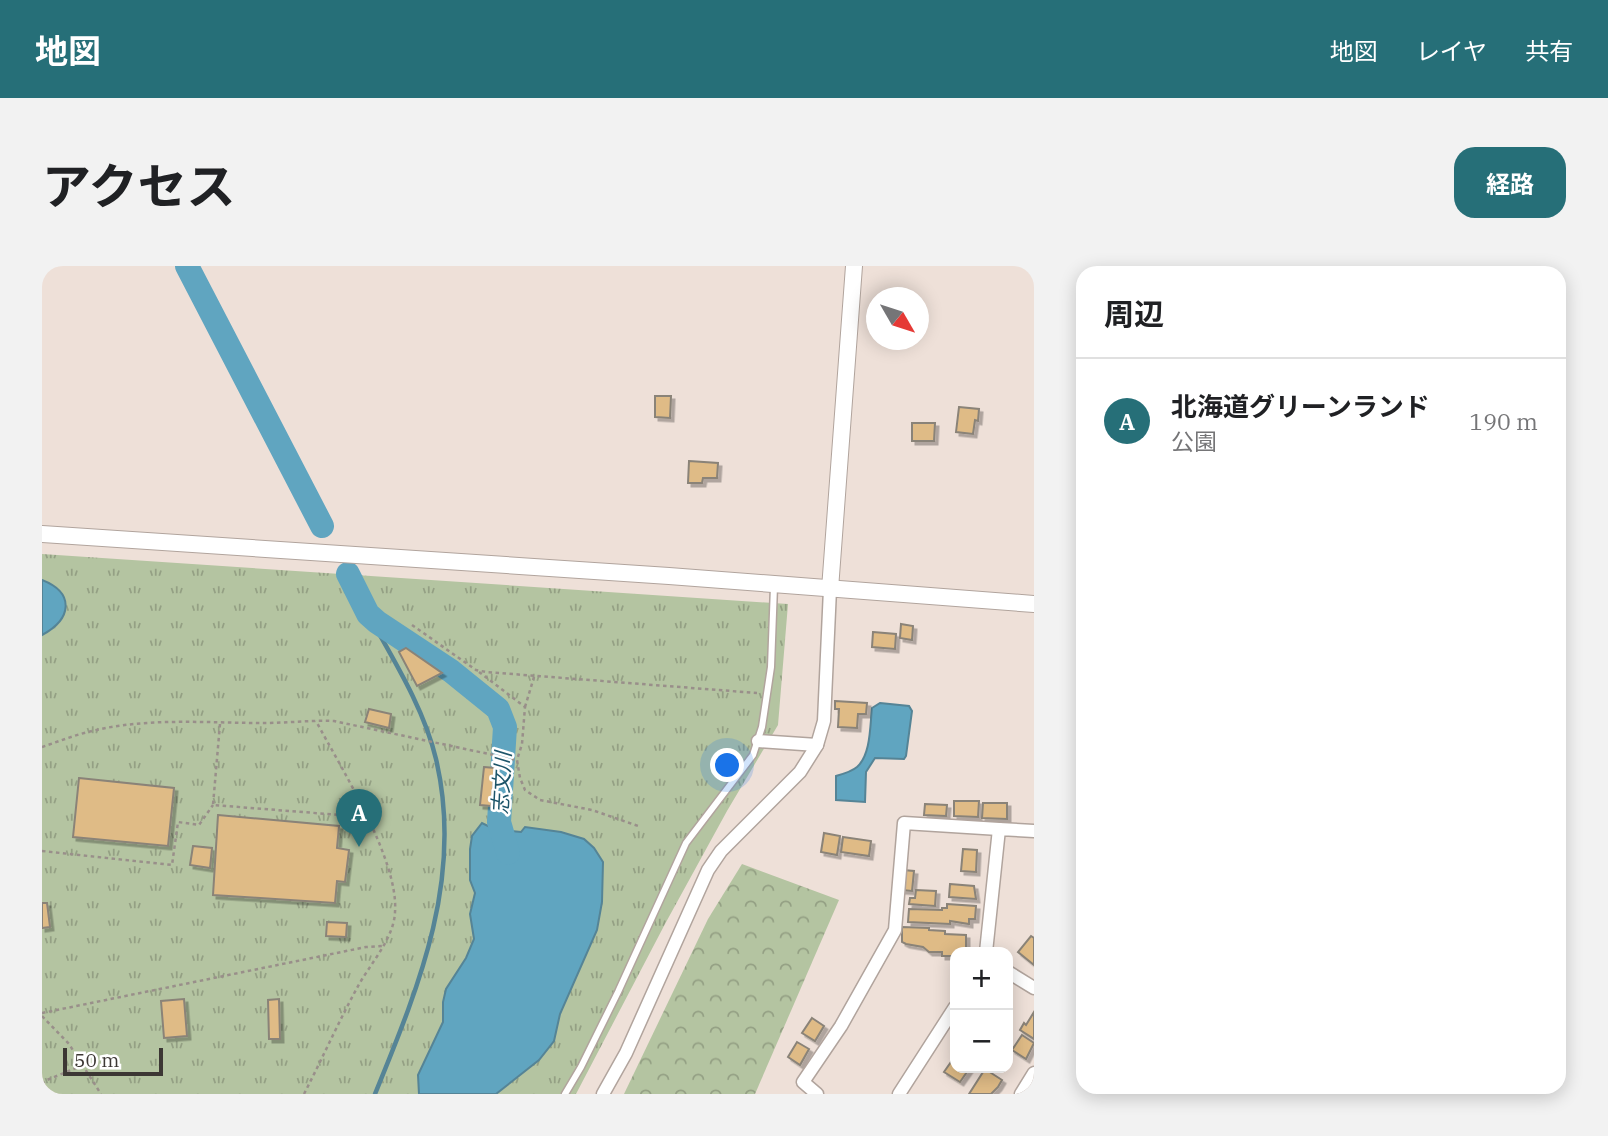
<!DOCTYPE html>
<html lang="ja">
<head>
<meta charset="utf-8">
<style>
	body { margin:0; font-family:"IBM Plex Serif","Noto Sans JP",serif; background:#f2f2f2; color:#202124 }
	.controls { position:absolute; right:21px; bottom:21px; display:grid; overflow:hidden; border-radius:14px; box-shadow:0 4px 18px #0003 }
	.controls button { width:63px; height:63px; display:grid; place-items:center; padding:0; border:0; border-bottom:2px solid #e0e0e0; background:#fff; color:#202124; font:35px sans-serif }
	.compass { position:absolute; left:824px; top:21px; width:63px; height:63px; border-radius:50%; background:#fff; box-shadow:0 4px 18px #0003; rotate:129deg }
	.scale { position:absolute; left:21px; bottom:18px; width:100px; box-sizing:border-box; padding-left:7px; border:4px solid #3c3734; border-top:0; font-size:19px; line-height:24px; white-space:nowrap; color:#3c3734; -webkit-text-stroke:5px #fff; paint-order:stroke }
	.you { position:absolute; left:686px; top:500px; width:24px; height:24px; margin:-18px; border:5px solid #fff; border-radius:50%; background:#1a73e8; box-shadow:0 0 0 10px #1a73e833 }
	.badge { display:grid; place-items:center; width:46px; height:46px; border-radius:50%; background:#266f78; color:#fff; font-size:23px; font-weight:700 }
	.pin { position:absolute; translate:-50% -58px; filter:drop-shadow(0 2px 4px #0008) }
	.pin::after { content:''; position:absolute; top:37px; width:24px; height:21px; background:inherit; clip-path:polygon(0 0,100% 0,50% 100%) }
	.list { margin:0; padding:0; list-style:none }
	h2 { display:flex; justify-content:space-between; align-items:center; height:91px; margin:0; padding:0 28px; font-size:30px }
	h2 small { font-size:23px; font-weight:400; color:#757577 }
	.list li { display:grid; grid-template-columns:46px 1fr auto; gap:21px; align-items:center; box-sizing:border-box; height:126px; padding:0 28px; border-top:2px solid #e0e0e0 }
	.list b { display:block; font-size:26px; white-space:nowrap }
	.list p { margin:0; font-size:23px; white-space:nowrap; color:#757577 }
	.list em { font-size:23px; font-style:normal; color:#757577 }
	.map { position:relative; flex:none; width:992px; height:828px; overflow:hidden; border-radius:21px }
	header { display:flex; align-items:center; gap:42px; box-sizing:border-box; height:98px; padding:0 35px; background:#266f78; color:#fff }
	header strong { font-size:33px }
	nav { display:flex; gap:38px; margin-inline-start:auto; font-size:24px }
	.intro { display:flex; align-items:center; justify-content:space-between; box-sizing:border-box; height:168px; padding:0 42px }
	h1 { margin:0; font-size:49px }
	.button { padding:18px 32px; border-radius:21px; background:#266f78; color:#fff; font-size:24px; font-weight:700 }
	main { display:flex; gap:42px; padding:0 42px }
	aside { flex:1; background:#fff; border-radius:21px; box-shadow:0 4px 18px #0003 }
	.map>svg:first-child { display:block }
	.forest { fill:url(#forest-crowns) }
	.park { fill:url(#park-tufts) }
	.water { fill:#60a5c0; stroke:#558496; stroke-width:2 }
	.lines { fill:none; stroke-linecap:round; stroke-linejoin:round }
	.stream { stroke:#558496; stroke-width:4.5 }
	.river { stroke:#60a5c0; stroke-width:24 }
	.building { fill:#dfbb86; stroke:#8a8378; stroke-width:2; filter:url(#shadow) }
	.service-casing { stroke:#b1a49d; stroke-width:9 }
	.minor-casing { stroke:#b1a49d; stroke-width:15 }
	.tertiary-casing { stroke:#b1a49d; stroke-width:18 }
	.path { stroke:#998f8a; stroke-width:2.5; stroke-dasharray:3.5 3.5; stroke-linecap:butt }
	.service { stroke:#fff; stroke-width:6 }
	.minor { stroke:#fff; stroke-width:12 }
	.tertiary { stroke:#fff; stroke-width:16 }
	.labels { text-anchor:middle; stroke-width:5; stroke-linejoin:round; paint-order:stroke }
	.water-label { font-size:21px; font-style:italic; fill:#1c5469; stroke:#fff }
</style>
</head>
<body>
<header>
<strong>地図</strong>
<nav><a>地図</a><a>レイヤ</a><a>共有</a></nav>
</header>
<div class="intro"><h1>アクセス</h1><a class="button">経路</a></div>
<main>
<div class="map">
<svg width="992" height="828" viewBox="0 0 992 828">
	<defs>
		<pattern id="forest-crowns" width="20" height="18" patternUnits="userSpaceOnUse" patternTransform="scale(1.75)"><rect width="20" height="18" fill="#b4c4a1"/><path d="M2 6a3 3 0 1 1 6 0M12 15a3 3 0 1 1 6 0" fill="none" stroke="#94a084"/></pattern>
		<pattern id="park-tufts" width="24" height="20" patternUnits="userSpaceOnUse" patternTransform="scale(1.75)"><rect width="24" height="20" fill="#b4c4a1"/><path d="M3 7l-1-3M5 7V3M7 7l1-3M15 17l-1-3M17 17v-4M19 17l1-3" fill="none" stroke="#94a084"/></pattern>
		<filter id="shadow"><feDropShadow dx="3.5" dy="3.5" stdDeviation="0" flood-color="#0004"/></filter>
	</defs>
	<rect width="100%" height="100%" fill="#eee0d8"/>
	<path class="forest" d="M700 598 797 634 713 828H582L666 653Z"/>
	<path class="park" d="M0 288 746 338 736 459 685 545 623 658 534 828H0Z"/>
	<g class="water">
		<path d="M0 314C33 327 30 353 0 369Z"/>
		<path d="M838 437 867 440 870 445 864 490 862 493 833 492 824 506 823 536 794 534V510C801 508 809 506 815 501 829 489 828 459 830 442Z"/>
		<path d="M450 554 467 560 469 565 479 566 483 561 519 566 542 573 552 582 561 596 560 636 555 664 518 748 512 775 497 794 454 828H377L376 809 401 756V736L404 723 424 692 432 673 428 648 433 627 428 614V583L430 570 440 557 448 561Z"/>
	</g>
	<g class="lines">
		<path class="stream" d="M326 348C351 393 382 442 394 493 422 612 377 720 333 828"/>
		<g class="river">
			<path d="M145 0 280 260"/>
			<path d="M306 308 326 348 335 356 409 405 456 443 463 461 457 556 466 587"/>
		</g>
	</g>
	<g class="building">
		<path d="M613 130H629L628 152 613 151Z"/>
		<path d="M917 141 937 143 936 155 933 154 931 168 914 166Z"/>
		<path d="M870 157H893L892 175H870Z"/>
		<path d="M647 195 676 197 675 212H661L660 217H646Z"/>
		<path d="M859 358 871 360 870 374 858 372Z"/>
		<path d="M831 366 854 368 853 383 830 381Z"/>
		<path d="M364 382 400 407 375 420 357 386Z"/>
		<path d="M793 435 825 437 824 448H816L815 462 796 461 797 443H793Z"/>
		<path d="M327 443 349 448 347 462 323 456Z"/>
		<path d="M442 501 453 502 449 540 438 539Z"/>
		<path d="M37 512 132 522 126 580 31 571Z"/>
		<path d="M912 535H937L936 551 912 550Z"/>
		<path d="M941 537H965V553L940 552Z"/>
		<path d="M883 538 905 539 904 550 882 549Z"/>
		<path d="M176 549 297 560 295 582 307 584 303 616 295 615 293 637 171 629Z"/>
		<path d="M782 567 798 570 795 589 779 586Z"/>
		<path d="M801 571 829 575 827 590 799 586Z"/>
		<path d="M151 580 170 582 168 602 148 599Z"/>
		<path d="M921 583 935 584 934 606 919 605Z"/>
		<path d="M861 604 872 605 870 625 860 624Z"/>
		<path d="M908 618 932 620 934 633 907 631Z"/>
		<path d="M874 624 894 625 893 640 867 638 868 632H873Z"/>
		<path d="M0 637H5L8 661 0 662Z"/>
		<path d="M905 638 934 640 933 653H927V658L908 655V658L866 656 867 643 900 644V642H905Z"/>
		<path d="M285 656 305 657 304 671 284 670Z"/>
		<path d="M860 661 887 662V664L903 665V668L924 669V686H913V693H911V690H900V686H887L881 681 864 678 860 676Z"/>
		<path d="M989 670 992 672V699L976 686Z"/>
		<path d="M142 733 145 770 122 772 119 735Z"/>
		<path d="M237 733 238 773H227L226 734Z"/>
		<path d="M992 746V773L978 764 982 757 984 759Z"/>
		<path d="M770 752 782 760 773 775 760 767Z"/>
		<path d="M980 769 992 777 984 793 970 784Z"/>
		<path d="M755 776 767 783 758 799 746 791Z"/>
		<path d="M911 793 913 794V802L927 803 918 816 902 806Z"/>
		<path d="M943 803 960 814 956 821 949 828H927Z"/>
	</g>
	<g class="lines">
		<g class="service-casing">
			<path id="service" d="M523 828 539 801 576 726 644 577 711 489 720 461 729 401 732 320"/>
		</g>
		<g class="minor-casing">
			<g id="minor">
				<path d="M716 475 775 479"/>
				<path d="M944 686 957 563 992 565"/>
				<path d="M966 706 992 722"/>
				<path d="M561 828 584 787 666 604 679 585 758 506 775 479 782 455 788 323"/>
				<path d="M775 828 761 816 799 760 853 664 862 557 957 563"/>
				<path d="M857 828 913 741"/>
				<path d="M979 828 992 807"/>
			</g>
		</g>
		<g class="tertiary-casing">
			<g id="tertiary">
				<path d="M0 268 627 310 992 338"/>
				<path d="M788 323 812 0"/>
			</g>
		</g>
		<g class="path">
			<path d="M370 359 434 404 444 406 715 427"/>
			<path d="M437 406 483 441 480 478 475 494 478 512 483 524 498 534 550 544 599 561"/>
			<path d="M483 441 492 411"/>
			<path d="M178 458 171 539 324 551"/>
			<path d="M0 481C15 476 30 470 46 466 103 451 164 457 222 457 246 457 269 454 292 455L475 494"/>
			<path d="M0 585 130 599 136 556 157 559 171 539"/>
			<path d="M0 747 324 681 340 680"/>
			<path d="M0 750 27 778 59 828"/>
			<path d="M0 818 5 814 41 799"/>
			<path d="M262 828C280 793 296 757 315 722 327 699 352 673 353 646 357 594 299 502 274 455"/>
		</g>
		<use href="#service" class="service"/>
		<use href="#minor" class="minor"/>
		<use href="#tertiary" class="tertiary"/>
	</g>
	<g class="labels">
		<g class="water-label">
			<text transform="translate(460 517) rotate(-87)" y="7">志文川</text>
		</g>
	</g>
</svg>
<div class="controls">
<button>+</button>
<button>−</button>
</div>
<svg class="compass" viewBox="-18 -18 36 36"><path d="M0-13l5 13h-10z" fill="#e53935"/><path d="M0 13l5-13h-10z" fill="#757577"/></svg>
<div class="scale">50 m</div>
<div class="you"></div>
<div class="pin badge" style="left:317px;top:581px">A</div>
</div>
<aside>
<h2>周辺<small></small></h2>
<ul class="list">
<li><span class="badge">A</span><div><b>北海道グリーンランド</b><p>公園</p></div><em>190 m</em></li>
</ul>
</aside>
</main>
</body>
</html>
